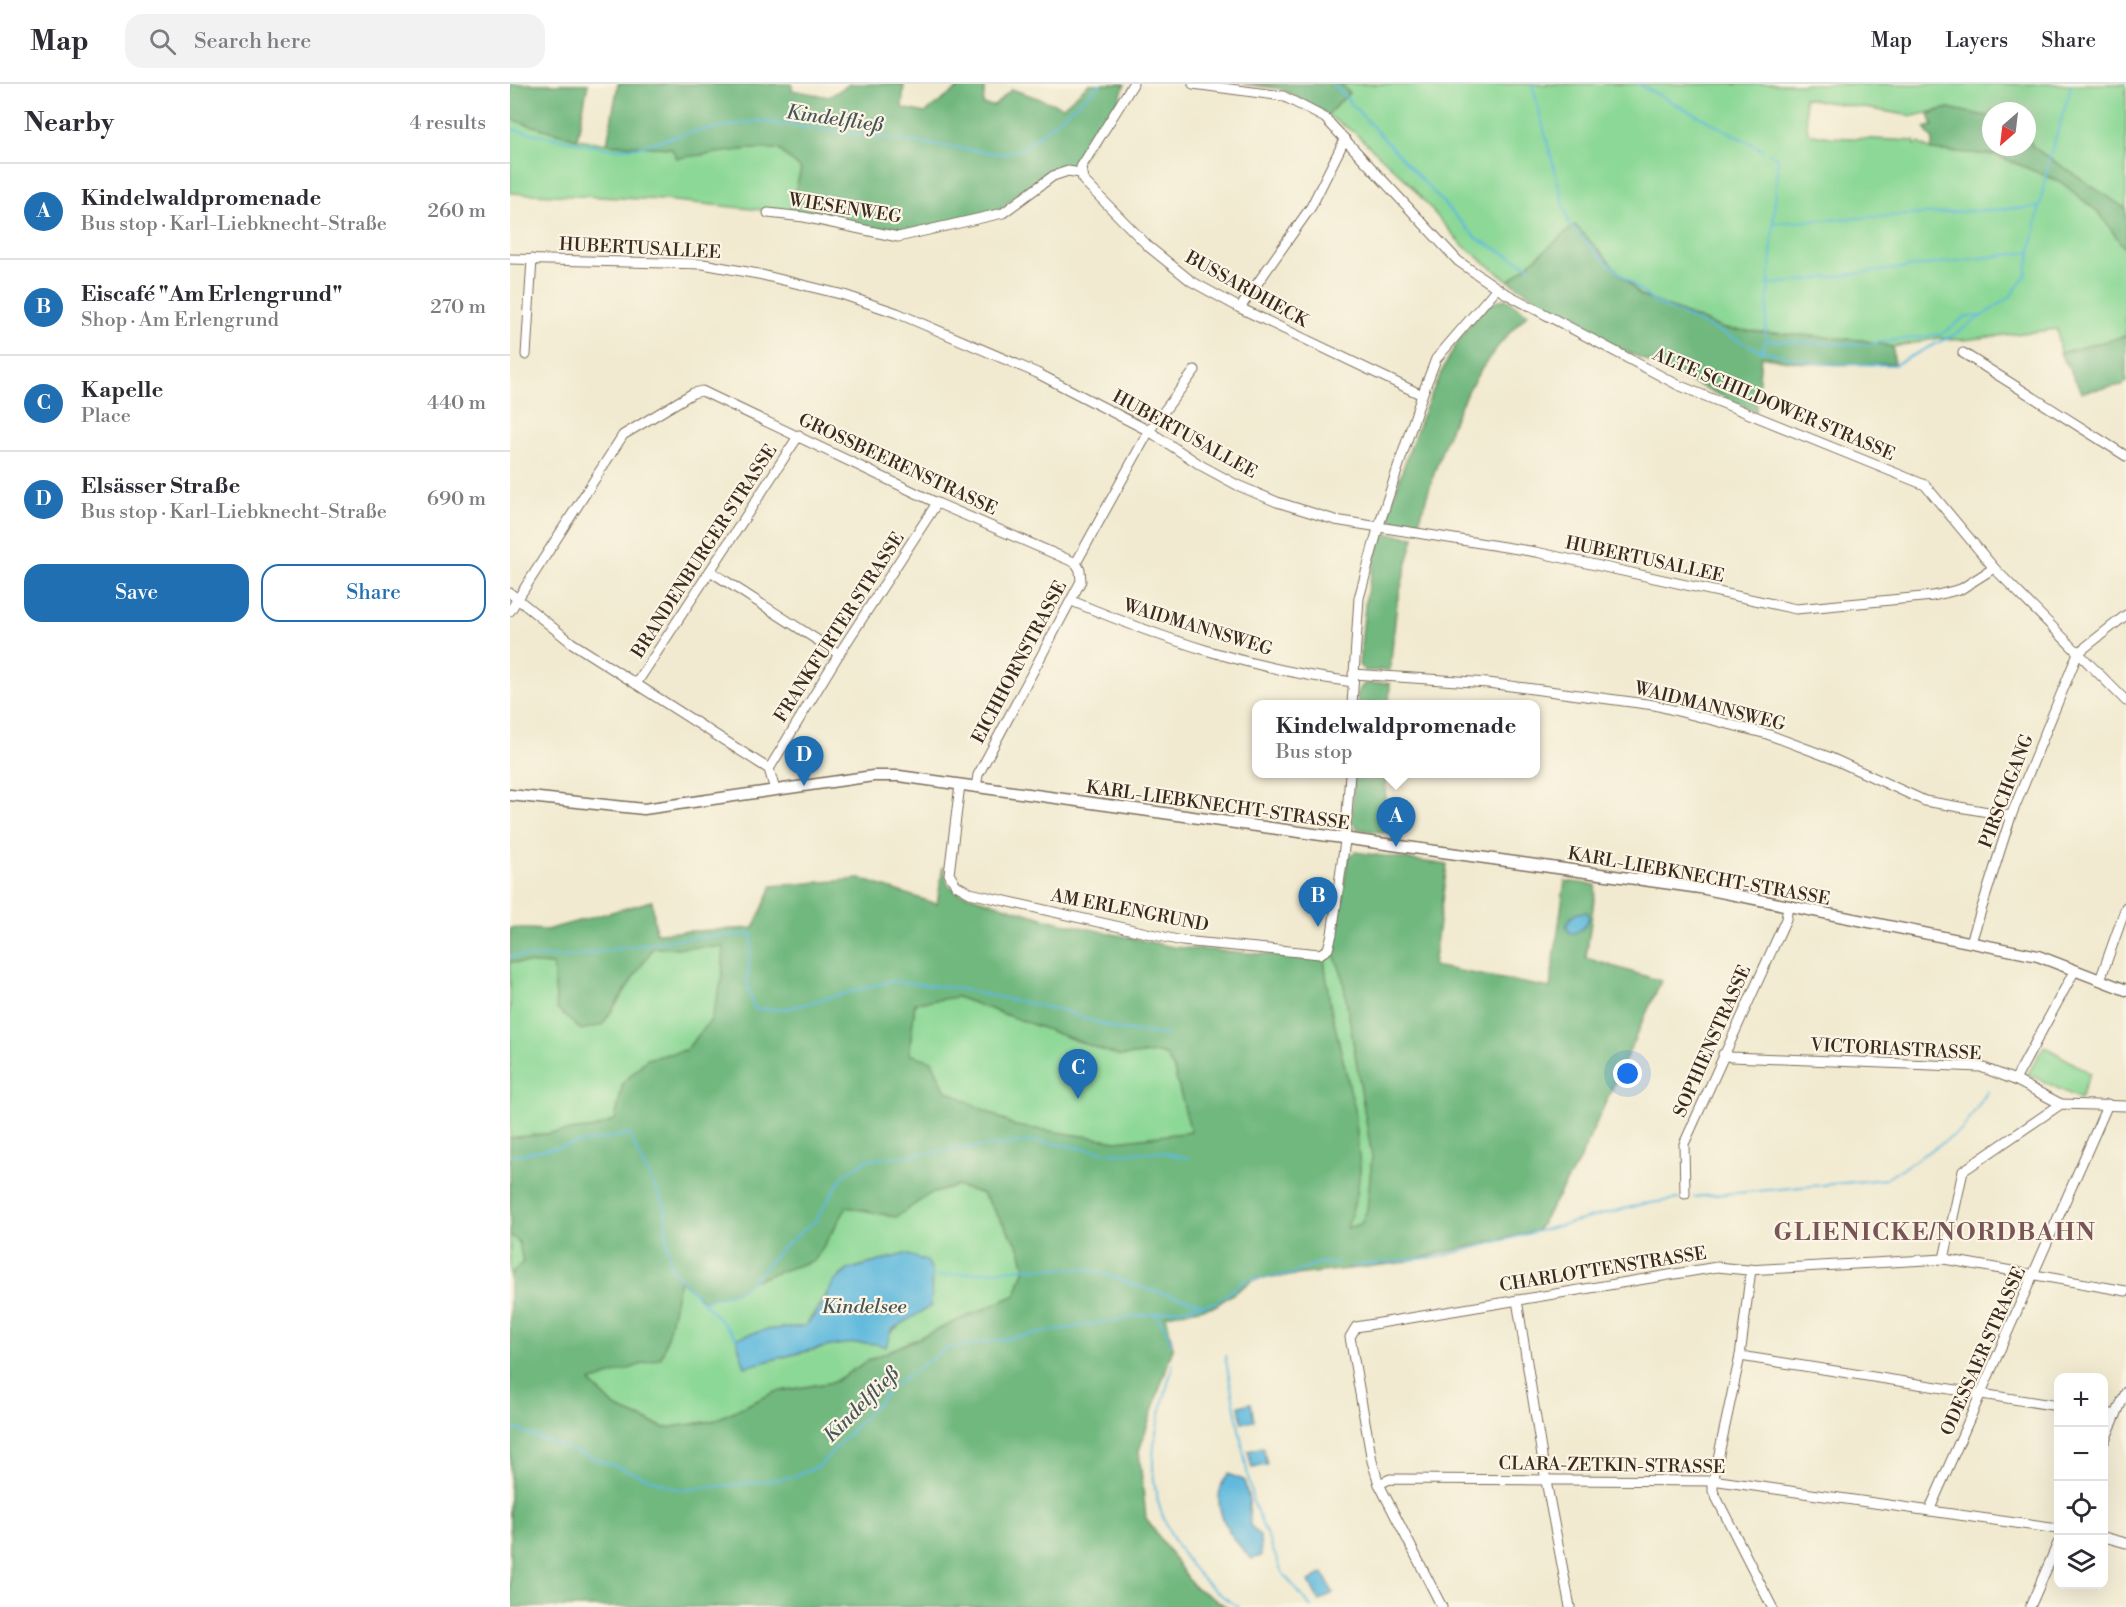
<!DOCTYPE html>
<html lang="en">
<head>
<meta charset="utf-8">
<style>
	body { margin:0; font-family:"Libre Bodoni",serif; background:#f2f2f3; color:#2b2b33 }
	.controls { position:absolute; right:18px; bottom:18px; display:grid; overflow:hidden; border-radius:12px; box-shadow:0 6px 24px #0002 }
	.controls button { width:54px; height:54px; display:grid; place-items:center; padding:0; border:0; border-bottom:2px solid #e1e1e2; background:#fff; color:#2b2b33; font:30px sans-serif }
	.compass { position:absolute; left:1472px; top:18px; width:54px; height:54px; border-radius:50%; background:#fff; box-shadow:0 6px 24px #0002; rotate:208deg }
	.you { position:absolute; left:1118px; top:990px; width:21px; height:21px; margin:-15px; border:4px solid #fff; border-radius:50%; background:#1a73e8; box-shadow:0 0 0 9px #1a73e833 }
	.badge { display:grid; place-items:center; width:39px; height:39px; border-radius:50%; background:#1f6fb2; color:#fff; font-size:20px; font-weight:700 }
	.pin { position:absolute; translate:-50% -50px; filter:drop-shadow(0 2px 3px #0008) }
	.pin::after { content:''; position:absolute; top:32px; width:21px; height:18px; background:inherit; clip-path:polygon(0 0,100% 0,50% 100%) }
	.popup { position:absolute; left:742px; top:616px; width:288px; height:78px; box-sizing:border-box; display:grid; place-content:center; border-radius:12px; background:#fff; filter:drop-shadow(0 2px 4px #0005); font-size:20px; white-space:nowrap; color:#7c7c81 }
	.popup b { font-size:22px; color:#2b2b33 }
	.popup::after { content:''; position:absolute; left:50%; top:100%; margin-left:-12px; border:12px solid transparent; border-top-color:#fff }
	.list { margin:0; padding:0; list-style:none }
	h2 { display:flex; justify-content:space-between; align-items:center; height:78px; margin:0; padding:0 24px; font-size:26px }
	h2 small { font-size:20px; font-weight:400; color:#7c7c81 }
	.list li { display:grid; grid-template-columns:39px 1fr auto; gap:18px; align-items:center; box-sizing:border-box; height:96px; padding:0 24px; border-top:2px solid #e1e1e2 }
	.list b { display:block; font-size:22px; white-space:nowrap }
	.list p { margin:0; font-size:20px; white-space:nowrap; color:#7c7c81 }
	.list em { font-size:20px; font-style:normal; color:#7c7c81 }
	.actions { display:flex; gap:12px; padding:18px 24px }
	.actions a { flex:1; padding:14px 0; border:2px solid #1f6fb2; border-radius:18px; text-align:center; font-size:21px; color:#1f6fb2 }
	.actions .main { background:#1f6fb2; color:#fff }
	.icon { flex:none; width:33px; height:33px; fill:none; stroke:currentColor; stroke-width:2; stroke-linecap:round; stroke-linejoin:round }
	.map { position:relative; flex:none; width:1616px; height:1523px; overflow:hidden }
	header { display:flex; align-items:center; gap:36px; box-sizing:border-box; height:84px; padding:0 30px; background:#fff; border-bottom:2px solid #e1e1e2 }
	header strong { font-size:28px }
	nav { display:flex; gap:33px; margin-inline-start:auto; font-size:21px }
	.search { width:420px; height:54px; background:#f2f2f3; display:flex; align-items:center; gap:15px; box-sizing:border-box; padding:0 21px; border-radius:18px; color:#7c7c81; font-size:22px }
	main { display:flex }
	aside { flex:1; background:#fff }
	.map>svg:first-child { display:block }
	.green { fill:#8cd896; stroke:#64815a; stroke-width:1.5; fill-rule:evenodd }
	.forest { fill:#71b87f; stroke:#56714e; stroke-width:1.5; fill-rule:evenodd }
	.water { fill:#5fb9dd; stroke:#4d727e; stroke-width:1.5 }
	.lines { fill:none; stroke-linecap:round; stroke-linejoin:round }
	.stream { stroke:#5fb9dd; stroke-width:2 }
	.minor-casing { stroke:#7b6d5c; stroke-width:11 }
	.tertiary-casing { stroke:#7b6d5c; stroke-width:13 }
	.minor { stroke:#fff; stroke-width:9 }
	.tertiary { stroke:#fff; stroke-width:10 }
	.labels { text-anchor:middle; stroke-width:4.5; stroke-linejoin:round; paint-order:stroke }
	.street-label { font-size:18px; fill:#3b2a1e; stroke:#fcf5e5 }
	.water-label { font-size:20px; font-style:italic; fill:#465557; stroke:#fcf5e5 }
	.district-label { font-size:24px; font-weight:bold; letter-spacing:1.5px; fill:#785658; stroke:#fcf5e5 }
</style>
</head>
<body>
<header>
<strong>Map</strong>
<div class="search"><svg class="icon" aria-label="search" viewBox="0 0 24 24"><circle cx="10" cy="10" r="6"/><path d="M15 15l6 6"/></svg>Search here</div>
<nav><a>Map</a><a>Layers</a><a>Share</a></nav>
</header>
<main>
<aside>
<h2>Nearby<small>4 results</small></h2>
<ul class="list">
<li><span class="badge">A</span><div><b>Kindelwaldpromenade</b><p>Bus stop · Karl-Liebknecht-Straße</p></div><em>260 m</em></li>
<li><span class="badge">B</span><div><b>Eiscafé &quot;Am Erlengrund&quot;</b><p>Shop · Am Erlengrund</p></div><em>270 m</em></li>
<li><span class="badge">C</span><div><b>Kapelle</b><p>Place</p></div><em>440 m</em></li>
<li><span class="badge">D</span><div><b>Elsässer Straße</b><p>Bus stop · Karl-Liebknecht-Straße</p></div><em>690 m</em></li>
</ul>
<div class="actions"><a class="main">Save</a><a>Share</a></div>
</aside>
<div class="map">
<svg width="1616" height="1523" viewBox="0 0 1616 1523">
	<rect width="100%" height="100%" fill="#fcf5e5"/>
	<filter id="ink" filterUnits="userSpaceOnUse"><feTurbulence type="fractalNoise" baseFrequency=".0167" numOctaves="2"/><feDisplacementMap in="SourceGraphic" scale="12" xChannelSelector="R" yChannelSelector="G"/><feConvolveMatrix kernelMatrix="1 2 1 2 8 2 1 2 1" color-interpolation-filters="sRGB"/></filter>
	<filter id="wash" filterUnits="userSpaceOnUse"><feTurbulence type="fractalNoise" baseFrequency=".008" numOctaves="4" result="noise"/><feDisplacementMap in="SourceGraphic" scale="24" xChannelSelector="R" yChannelSelector="G"/><feGaussianBlur stdDeviation="1.35" result="paint"/><feColorMatrix in="noise" values="0 0 0 0 0 0 0 0 0 0 0 0 0 0 0 0 0 1.4 0 .05"/><feComposite in="paint" operator="in"/></filter>
	<g filter="url(#wash)">
		<rect width="100%" height="100%" fill="#f1ead0"/>
		<g class="green">
			<path d="M831 0H1616V125L1523 63 1517 51V27H1481V33L1438 24 1403 32 1294 14 1298 49 1320 53 1404 57 1405 61 1409 59 1421 66 1486 71 1551 98 1589 129 1616 166V252L1550 269 1547 245 1453 256 1429 254 1383 263 1351 256 1214 245 1131 212 1065 141 999 197 951 160 896 96 844 48 817 31 839 9Z"/>
			<path d="M0 35 67 55 97 60 162 64 268 65 291 85 280 129 154 116 0 109Z"/>
			<path d="M214 863 212 896 201 936 176 966 137 975 113 999 105 1036 86 1044 0 1054V878L43 881 47 925 92 941 143 864Z"/>
			<path d="M824 870 832 890 862 1073 857 1126 851 1140 836 1144 847 1110 850 1086 845 1026 820 921 814 875Z"/>
			<path d="M447 913 609 972 649 969 656 971 664 986 682 1049 607 1057 505 1042 435 1006 422 977 399 971 405 919Z"/>
			<path d="M1534 962 1580 989 1570 1015 1518 990Z"/>
			<path d="M447 1102 473 1110 510 1164 515 1184 506 1211 359 1276 324 1298 265 1308 203 1337 155 1344 105 1323 79 1297 151 1274C160 1248 163 1222 170 1195L194 1217 226 1208 242 1197 305 1176 337 1123 386 1133 420 1110ZM383 1173 421 1192V1222L402 1232 367 1259H333L235 1282 255 1246 295 1242C306 1228 325 1192 338 1186 352 1180 369 1179 383 1173Z"/>
			<path d="M0 1151 9 1158 13 1178 0 1191Z"/>
		</g>
		<g class="forest">
			<path d="M0 0H78L67 55 0 35Z"/>
			<path d="M108 0H282V6L319 13 340 0H394L392 24 415 29 454 0H475L473 21 484 22 502 5 553 23 579 0H615L609 16 566 82 528 95 487 128 386 150 280 129 291 85 268 65H240L167 74 161 64 97 60Z"/>
			<path d="M733 0H831L839 9 817 31 772 5Z"/>
			<path d="M1438 24 1481 33V63H1517V51L1523 63 1616 125V166L1589 129 1551 98 1486 71 1421 66 1423 56 1414 44 1423 42 1419 30Z"/>
			<path d="M1065 141 1131 212 1214 245 1351 256 1383 263 1384 279C1339 282 1295 282 1251 272L1246 328 1098 259 999 197Z"/>
			<path d="M996 215 1018 230C951 293 934 357 908 441L882 438 878 431C892 386 943 219 996 215Z"/>
			<path d="M1616 252V298L1612 301 1572 308 1550 269Z"/>
			<path d="M879 450 904 453 887 518 880 586 855 587 849 581 856 513 870 455Z"/>
			<path d="M880 599 879 620H847L848 607 854 600Z"/>
			<path d="M844 690H876L874 749 848 745 842 738Z"/>
			<path d="M845 768 937 781 923 882 1040 904 1055 797 1086 801 1076 874 1151 897 1068 1079 1027 1147 889 1179 743 1196 705 1222 656 1231 663 1264 629 1367 636 1434 683 1502 717 1523H0V1191L13 1178 9 1158 0 1151V1054L86 1044 105 1036 113 999 137 975 176 966 201 936 212 896 214 863 143 864 92 941 71 946 47 925 43 881 0 878V844L36 846 142 817 146 849 244 844 262 802 351 795 427 820 433 782 437 799 447 808 539 836 663 863 814 875 820 921 845 1026 850 1086 847 1110 837 1144 851 1140 857 1126 862 1073 832 890 824 870 838 773ZM447 913 609 972 649 969 656 971 664 986 681 1048 607 1057 505 1042 435 1006 422 977 399 970 405 919ZM447 1102 473 1110 510 1164 515 1184 506 1211 359 1276 324 1298 265 1308 203 1337 154 1344 105 1323 80 1298 151 1274C160 1248 163 1222 170 1196L194 1217 226 1208 242 1197 305 1176 337 1123 386 1133 420 1110Z"/>
		</g>
		<g class="water">
			<path d="M1077 828 1079 834 1074 843 1065 849H1060L1056 843C1060 832 1065 828 1077 828Z"/>
			<path d="M395 1170 417 1177 422 1187 421 1222 381 1246 376 1263C345 1249 269 1275 235 1283L226 1254 255 1246 295 1242 310 1224 323 1199 338 1186Z"/>
			<path d="M741 1319 744 1337 732 1339 729 1322Z"/>
			<path d="M753 1363 757 1381 742 1384 738 1367Z"/>
			<path d="M718 1390 734 1396 739 1416 740 1441 750 1452 751 1472 742 1475C721 1455 695 1419 718 1390Z"/>
			<path d="M813 1489 823 1509 809 1517 799 1497Z"/>
		</g>
		<g class="lines">
			<g class="stream">
				<path d="M823 0 966 154 1020 183"/>
				<path d="M1022 0 1059 140 1090 172 1144 218 1234 259"/>
				<path d="M1128 0 1253 66"/>
				<path d="M0 45 101 65 129 63 177 49 247 37 492 70 514 64 591 0"/>
				<path d="M1264 139 1529 123"/>
				<path d="M1257 201 1519 168"/>
				<path d="M1255 256 1350 261 1432 250 1455 233 1471 232"/>
				<path d="M1238 261 1252 267 1308 279 1384 281 1445 250 1500 213 1516 191 1539 75 1562 0"/>
				<path d="M1252 267 1255 256 1268 74 1259 69"/>
				<path d="M0 872 57 873 175 854 242 850 237 901 244 925H276L382 897 444 904 551 926 610 946 657 951"/>
				<path d="M0 1072 120 1050 128 1071 156 1124V1153L161 1184 228 1255"/>
				<path d="M1183 1113 1376 1095 1452 1046 1478 1007"/>
				<path d="M842 1182 929 1173 1133 1120 1169 1115"/>
				<path d="M419 1193 515 1184 580 1185 627 1202 693 1220"/>
				<path d="M194 1217 226 1208 242 1197 272 1164 306 1136 333 1092 357 1076 525 1057 602 1069 650 1068 678 1074"/>
				<path d="M645 1231 655 1243 661 1260"/>
				<path d="M715 1272 743 1418 772 1488 801 1523"/>
				<path d="M663 1280C655 1312 643 1347 643 1379 643 1437 680 1495 729 1523"/>
				<path d="M0 1343 170 1406 259 1397 285 1392 309 1382 384 1301 436 1265 705 1219 736 1196 783 1190 807 1179H827"/>
			</g>
		</g>
	</g>
	<g filter="url(#ink)">
		<g class="lines">
			<g class="minor-casing">
				<g id="minor">
					<path d="M623 0 571 83 573 96 639 163 681 197 730 224 912 311"/>
					<path d="M683 0 773 12 815 34 948 177 993 208 1168 301 1415 401 1484 484 1616 617"/>
					<path d="M258 129 294 133 388 153 493 129 543 92 558 87 570 89"/>
					<path d="M0 175 193 180 248 190 334 211 387 229 527 289 639 347 692 382 727 401 767 418 825 436 1026 468 1286 525 1423 512 1451 505 1484 484"/>
					<path d="M730 224 801 123 835 55"/>
					<path d="M1453 269 1616 372"/>
					<path d="M16 271 22 175"/>
					<path d="M200 487 329 570"/>
					<path d="M0 509 62 559 259 685 265 706"/>
					<path d="M562 517C653 555 744 586 843 598"/>
					<path d="M0 527 113 351 183 309 192 307 427 419 566 479"/>
					<path d="M843 590 978 599 1144 621 1257 650 1321 674 1415 717 1501 732"/>
					<path d="M126 600 289 351"/>
					<path d="M842 620 849 514 869 441 912 311 926 275 987 204"/>
					<path d="M259 685 329 570 427 419"/>
					<path d="M450 701 439 790 446 801 460 809 672 857 810 870 818 865 822 850 835 757 840 690"/>
					<path d="M466 703 468 691 571 497 570 486 566 479 639 347 685 286"/>
					<path d="M1461 858 1501 732 1568 569 1616 531"/>
					<path d="M1590 896 1616 823"/>
					<path d="M1213 970 1221 973 1471 983 1505 996 1551 1020"/>
					<path d="M1505 996 1565 886"/>
					<path d="M1175 1110 1174 1060 1276 835 1278 822"/>
					<path d="M1434 1175 1616 1207"/>
					<path d="M1241 1185 1230 1272 1203 1398V1407L1262 1523"/>
					<path d="M1007 1216 1036 1397 1060 1523"/>
					<path d="M1230 1272 1548 1322"/>
					<path d="M1594 1328 1606 1331"/>
					<path d="M1594 1358 1616 1308"/>
					<path d="M869 1400 880 1395 1209 1397 1548 1445"/>
					<path d="M1419 1427 1598 1020"/>
					<path d="M1594 1453 1616 1459"/>
					<path d="M932 1523 869 1400 862 1377 840 1253 846 1243 1207 1183 1238 1186 1434 1175 1453 1087 1551 1020 1616 1022"/>
					<path d="M1520 1523 1548 1459"/>
				</g>
			</g>
			<g class="tertiary-casing">
				<path id="tertiary" d="M0 711 134 725 363 692H389L1190 804 1528 872 1616 906"/>
			</g>
			<use href="#minor" class="minor"/>
			<use href="#tertiary" class="tertiary"/>
		</g>
	</g>
	<g class="labels">
		<g class="street-label">
			<text transform="translate(335 124) rotate(9)" y="6">WIESENWEG</text>
			<text transform="translate(130 164) rotate(3)" y="6">HUBERTUSALLEE</text>
			<text transform="translate(737 205) rotate(29)" y="6">BUSSARDHECK</text>
			<text transform="translate(1264 320) rotate(23)" y="6">ALTE SCHILDOWER STRASSE</text>
			<text transform="translate(675 350) rotate(29)" y="6">HUBERTUSALLEE</text>
			<text transform="translate(388 380) rotate(25)" y="6">GROSSBEERENSTRASSE</text>
			<text transform="translate(194 467) rotate(-57)" y="6">BRANDENBURGER STRASSE</text>
			<text transform="translate(1135 475) rotate(12)" y="6">HUBERTUSALLEE</text>
			<text transform="translate(329 543) rotate(-57)" y="6">FRANKFURTER STRASSE</text>
			<text transform="translate(688 543) rotate(17)" y="6">WAIDMANNSWEG</text>
			<text transform="translate(509 578) rotate(-62)" y="6">EICHHORNSTRASSE</text>
			<text transform="translate(1200 622) rotate(14)" y="6">WAIDMANNSWEG</text>
			<text transform="translate(1496 707) rotate(-69)" y="6">PIRSCHGANG</text>
			<text transform="translate(708 721) rotate(8)" y="6">KARL-LIEBKNECHT-STRASSE</text>
			<text transform="translate(1189 792) rotate(10)" y="6">KARL-LIEBKNECHT-STRASSE</text>
			<text transform="translate(620 826) rotate(11)" y="6">AM ERLENGRUND</text>
			<text transform="translate(1202 957) rotate(-66)" y="6">SOPHIENSTRASSE</text>
			<text transform="translate(1386 965) rotate(3)" y="6">VICTORIASTRASSE</text>
			<text transform="translate(1093 1185) rotate(-9)" y="6">CHARLOTTENSTRASSE</text>
			<text transform="translate(1473 1267) rotate(-66)" y="6">ODESSAER STRASSE</text>
			<text transform="translate(1102 1381) rotate(1)" y="6">CLARA-ZETKIN-STRASSE</text>
		</g>
		<g class="water-label">
			<text transform="translate(325 34) rotate(8)" y="7">Kindelfließ</text>
			<text x="354" y="1229">Kindelsee</text>
			<text transform="translate(351 1320) rotate(-45)" y="7">Kindelfließ</text>
		</g>
		<g class="district-label">
			<text x="1425" y="1156">GLIENICKE/NORDBAHN</text>
		</g>
	</g>
</svg>
<div class="controls">
<button>+</button>
<button>−</button>
<button><svg class="icon" aria-label="locate" viewBox="0 0 24 24"><circle cx="12" cy="12" r="6"/><path d="M12 2v4M12 18v4M2 12h4M18 12h4"/></svg></button>
<button><svg class="icon" aria-label="layers" viewBox="0 0 24 24"><path d="M12 4l9 5-9 5-9-5zM3 14l9 5 9-5"/></svg></button>
</div>
<svg class="compass" viewBox="-18 -18 36 36"><path d="M0-13l5 13h-10z" fill="#e53935"/><path d="M0 13l5-13h-10z" fill="#7c7c81"/></svg>
<div class="you"></div>
<div class="pin badge" style="left:886px;top:763px">A</div>
<div class="popup"><b>Kindelwaldpromenade</b>Bus stop</div>
<div class="pin badge" style="left:808px;top:843px">B</div>
<div class="pin badge" style="left:568px;top:1015px">C</div>
<div class="pin badge" style="left:294px;top:702px">D</div>
</div>
</main>
</body>
</html>
